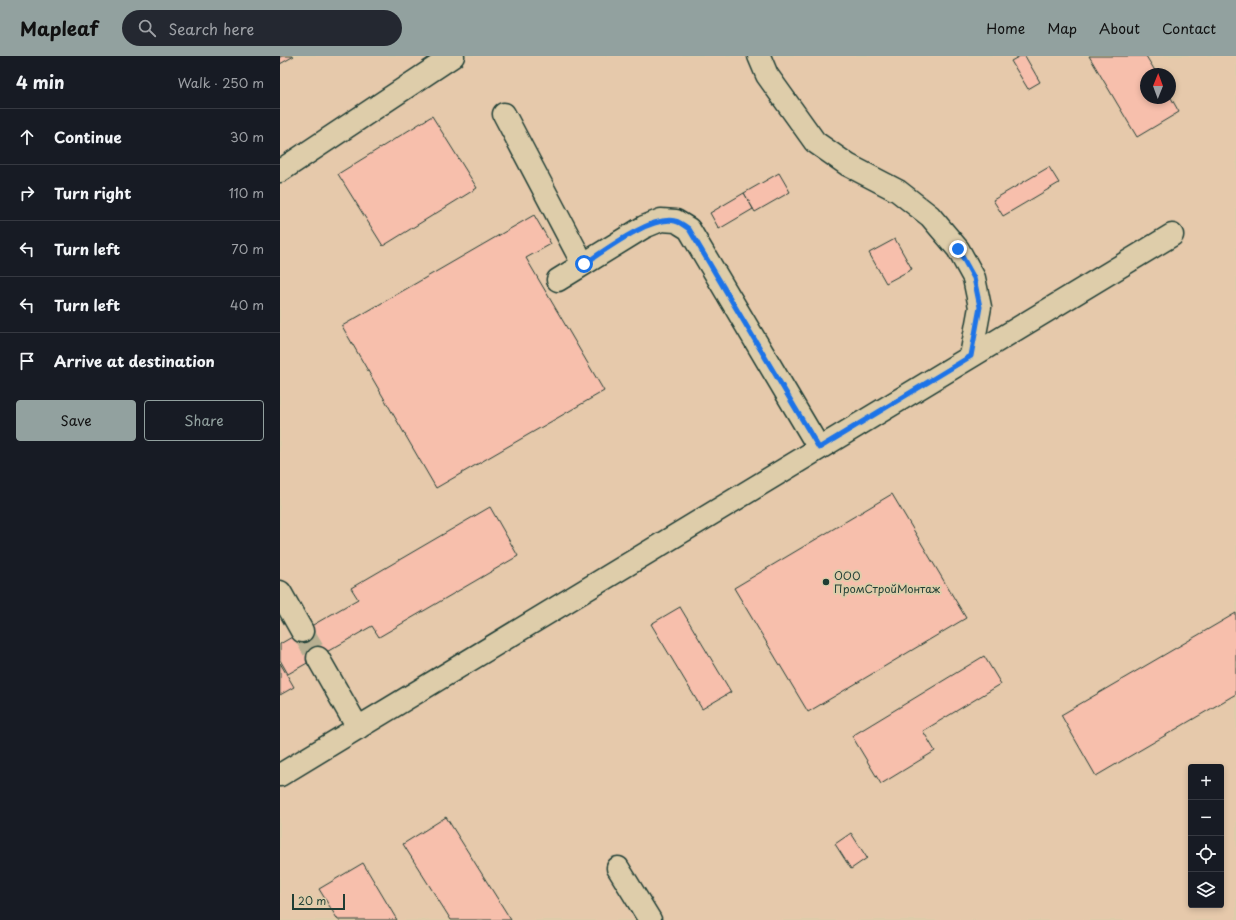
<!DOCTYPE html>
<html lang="en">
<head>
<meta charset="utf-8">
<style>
	body { margin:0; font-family:"Playpen Sans",sans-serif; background:#242831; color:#f1f3f6 }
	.controls { position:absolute; right:12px; bottom:12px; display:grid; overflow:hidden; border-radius:4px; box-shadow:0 2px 6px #0003 }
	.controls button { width:36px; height:36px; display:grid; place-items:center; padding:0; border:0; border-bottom:1px solid #363941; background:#171b24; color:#f1f3f6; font:20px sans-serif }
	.compass { position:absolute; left:860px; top:12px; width:36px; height:36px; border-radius:50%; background:#171b24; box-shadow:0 2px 6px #0003; rotate:1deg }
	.scale { position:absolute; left:12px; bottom:10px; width:53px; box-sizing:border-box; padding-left:4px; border:2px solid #1f3d34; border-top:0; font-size:11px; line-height:14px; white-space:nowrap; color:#1f3d34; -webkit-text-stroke:3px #decdaa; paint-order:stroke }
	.stop { position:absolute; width:12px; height:12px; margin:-9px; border:3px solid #1a73e8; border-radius:50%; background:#fff }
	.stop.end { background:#1a73e8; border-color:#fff; box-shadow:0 1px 4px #0008 }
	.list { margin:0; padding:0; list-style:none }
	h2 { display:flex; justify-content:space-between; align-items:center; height:52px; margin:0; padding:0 16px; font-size:17px }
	h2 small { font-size:13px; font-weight:400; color:#9ea1a6 }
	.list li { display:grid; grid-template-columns:26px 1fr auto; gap:12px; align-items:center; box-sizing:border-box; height:56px; padding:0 16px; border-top:1px solid #363941 }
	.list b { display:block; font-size:15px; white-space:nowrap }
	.list em { font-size:13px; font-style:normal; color:#9ea1a6 }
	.actions { display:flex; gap:8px; padding:12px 16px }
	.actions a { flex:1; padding:9px 0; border:1px solid #92a19f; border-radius:4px; text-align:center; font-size:14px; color:#92a19f }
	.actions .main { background:#92a19f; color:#111 }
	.icon { flex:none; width:22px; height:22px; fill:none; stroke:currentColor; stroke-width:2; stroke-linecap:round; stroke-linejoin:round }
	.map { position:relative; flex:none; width:956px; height:864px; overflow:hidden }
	header { display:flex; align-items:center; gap:24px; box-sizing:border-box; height:56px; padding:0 20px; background:#92a19f; color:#111 }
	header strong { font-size:19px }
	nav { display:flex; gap:22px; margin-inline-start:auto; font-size:14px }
	.search { width:280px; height:36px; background:#242831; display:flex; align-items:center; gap:10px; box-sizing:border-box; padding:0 14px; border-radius:22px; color:#9ea1a6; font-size:15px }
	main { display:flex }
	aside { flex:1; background:#171b24 }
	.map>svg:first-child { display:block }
	.built { fill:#e6c9ab; fill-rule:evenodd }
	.building { fill:#f7bfac; stroke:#1f3d34 }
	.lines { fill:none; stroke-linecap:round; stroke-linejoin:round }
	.minor-tunnel { stroke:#b8b092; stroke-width:22; stroke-dasharray:22 11; stroke-linecap:butt }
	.minor-casing { stroke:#1f3d34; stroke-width:25 }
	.minor { stroke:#decdaa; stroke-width:22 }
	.route { stroke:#1a73e8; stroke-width:5 }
	.poi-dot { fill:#1f3d34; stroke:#decdaa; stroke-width:1.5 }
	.labels { text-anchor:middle; stroke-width:4; stroke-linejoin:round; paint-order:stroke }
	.poi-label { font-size:11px; fill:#1f3d34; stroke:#decdaa; text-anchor:start }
</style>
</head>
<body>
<header>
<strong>Mapleaf</strong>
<div class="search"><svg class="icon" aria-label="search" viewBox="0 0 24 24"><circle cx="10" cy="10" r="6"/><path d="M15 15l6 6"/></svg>Search here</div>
<nav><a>Home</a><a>Map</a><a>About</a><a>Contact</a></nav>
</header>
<main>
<aside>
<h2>4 min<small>Walk · 250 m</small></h2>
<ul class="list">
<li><svg class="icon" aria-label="ahead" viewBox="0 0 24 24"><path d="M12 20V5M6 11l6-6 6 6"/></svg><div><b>Continue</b></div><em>30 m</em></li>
<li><svg class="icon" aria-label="right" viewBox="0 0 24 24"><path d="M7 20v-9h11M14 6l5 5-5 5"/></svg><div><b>Turn right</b></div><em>110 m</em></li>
<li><svg class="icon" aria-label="left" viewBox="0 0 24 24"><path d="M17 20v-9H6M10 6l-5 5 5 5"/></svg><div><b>Turn left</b></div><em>70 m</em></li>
<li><svg class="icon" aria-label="left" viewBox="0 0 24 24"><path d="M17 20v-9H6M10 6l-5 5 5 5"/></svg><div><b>Turn left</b></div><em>40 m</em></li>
<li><svg class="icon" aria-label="arrive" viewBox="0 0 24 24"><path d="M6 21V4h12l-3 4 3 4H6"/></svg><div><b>Arrive at destination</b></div></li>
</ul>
<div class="actions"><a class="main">Save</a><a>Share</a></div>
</aside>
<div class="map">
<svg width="956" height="864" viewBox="0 0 956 864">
	<rect width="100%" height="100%" fill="#decdaa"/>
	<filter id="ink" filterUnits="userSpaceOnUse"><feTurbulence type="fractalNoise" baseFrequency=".025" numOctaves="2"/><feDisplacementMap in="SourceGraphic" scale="8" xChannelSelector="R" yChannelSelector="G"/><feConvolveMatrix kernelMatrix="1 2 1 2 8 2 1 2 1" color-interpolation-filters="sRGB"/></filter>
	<g filter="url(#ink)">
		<path class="built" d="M0 0H956V864H0ZM866 18H890V42H866ZM911 711H941V849H911Z"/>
		<g class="building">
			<path d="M0 0H14L0 8Z"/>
			<path d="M740 0H745L760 26 748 33 731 5Z"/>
			<path d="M809 0H866L877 18H866V42H890V40L899 56 857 81Z"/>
			<path d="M152 60 197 132 103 190 58 118Z"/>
			<path d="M769 111 779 127 723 160 713 144Z"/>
			<path d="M499 117 510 136 475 156 464 137Z"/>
			<path d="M464 137 473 153 439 173 430 157Z"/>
			<path d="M254 159 271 188 246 202 324 335 156 432 62 270Z"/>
			<path d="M615 183 632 213 606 227 589 197Z"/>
			<path d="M612 438 686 562 528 656 454 532Z"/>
			<path d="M210 451 238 500 99 581 92 570 8 618 0 604V588L78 543 71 532Z"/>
			<path d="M400 551 451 636 422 653 371 568Z"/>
			<path d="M956 557V638L816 720 781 659Z"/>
			<path d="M704 600 721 628 643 675 655 695 601 728 572 680Z"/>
			<path d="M0 607 14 631 0 639Z"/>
			<path d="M166 761 231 864H171L123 788Z"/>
			<path d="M571 777 587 802 571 813 555 788Z"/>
			<path d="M83 807 117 864H58L39 833Z"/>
		</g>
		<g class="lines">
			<path class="minor-tunnel" d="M22 575 38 602"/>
			<g class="minor-casing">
				<g id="minor">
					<path d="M479 0 487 19 535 86 568 109 618 135 650 160 678 193 694 222 700 251 691 300"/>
					<path d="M224 58 303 208"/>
					<path d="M0 115 173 0"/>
					<path d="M278 224 364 171 381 164 396 165 409 173 539 392"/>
					<path d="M0 536 22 575"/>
					<path d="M38 602 78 672"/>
					<path d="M0 719 892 179"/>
					<path d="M338 812 370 864"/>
				</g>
			</g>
			<use href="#minor" class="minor"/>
		</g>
	</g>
	<g class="lines" filter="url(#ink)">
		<path class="route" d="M304 208C324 195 371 159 395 165 400 166 405 170 409 173L539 392 691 300 700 251 694 222 678 193"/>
	</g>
	<circle class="poi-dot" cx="546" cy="526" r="4"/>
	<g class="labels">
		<g class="poi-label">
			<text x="554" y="524">ООО<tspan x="554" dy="13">ПромСтройМонтаж</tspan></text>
		</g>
	</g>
</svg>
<div class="controls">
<button>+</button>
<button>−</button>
<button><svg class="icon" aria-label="locate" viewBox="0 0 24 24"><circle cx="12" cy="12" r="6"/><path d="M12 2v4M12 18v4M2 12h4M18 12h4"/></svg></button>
<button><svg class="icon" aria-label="layers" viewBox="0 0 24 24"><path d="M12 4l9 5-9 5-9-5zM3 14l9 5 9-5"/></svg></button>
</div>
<svg class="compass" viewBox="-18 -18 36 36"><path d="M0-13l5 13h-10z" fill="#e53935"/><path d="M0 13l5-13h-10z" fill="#9ea1a6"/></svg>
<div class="scale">20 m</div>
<div class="stop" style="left:304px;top:208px"></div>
<div class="stop end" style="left:678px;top:193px"></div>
</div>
</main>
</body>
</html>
